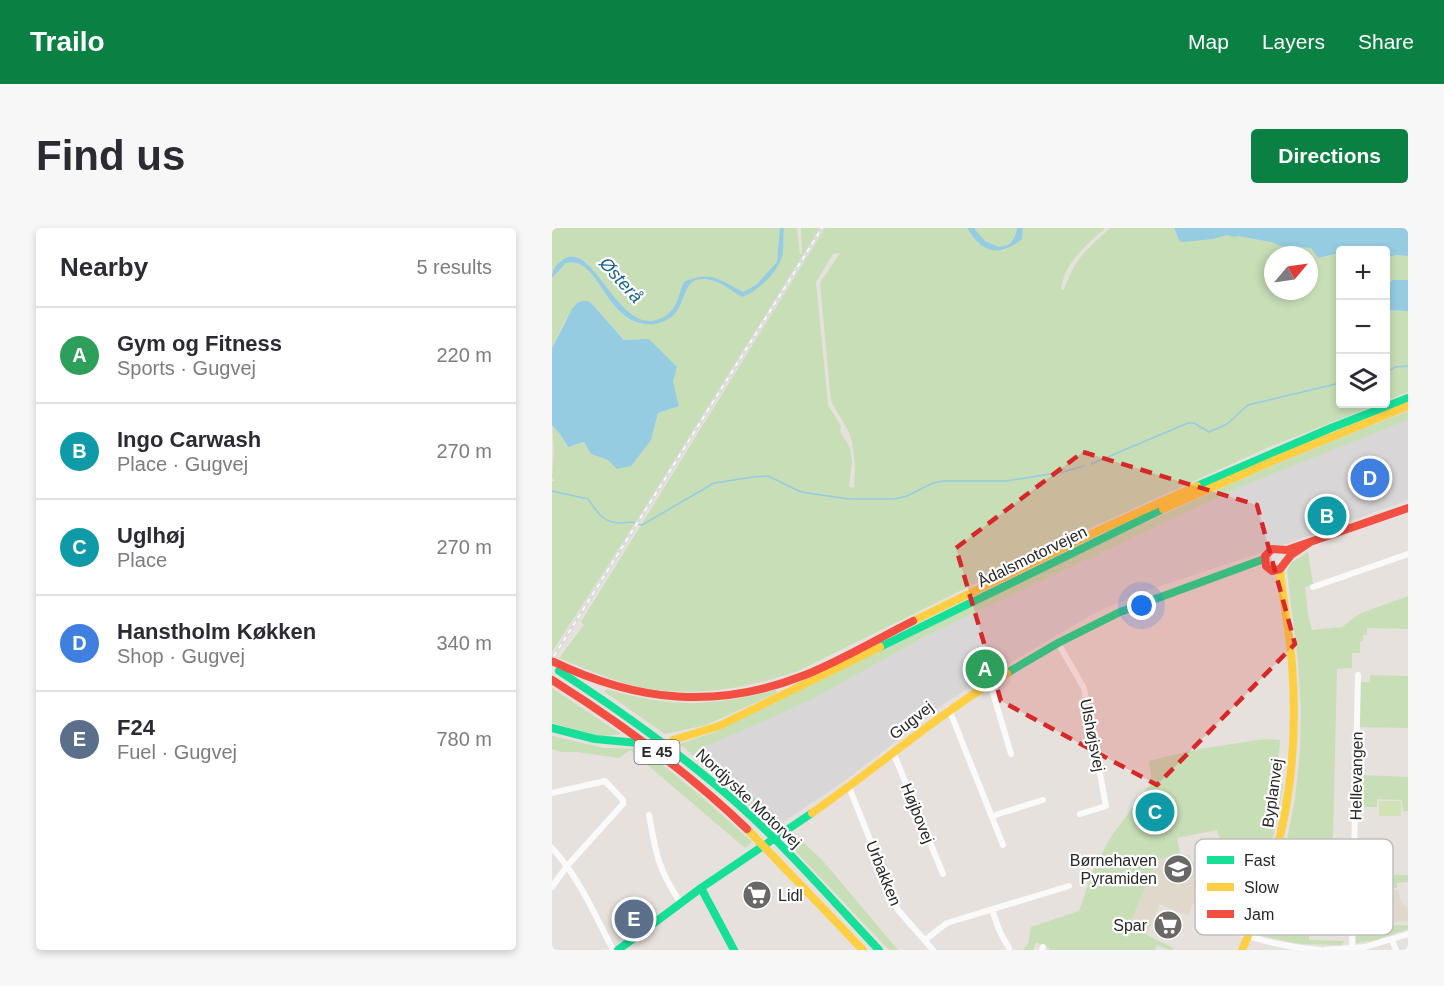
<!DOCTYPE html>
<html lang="en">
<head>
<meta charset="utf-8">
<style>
	body { margin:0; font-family:Arial,sans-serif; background:#f7f7f7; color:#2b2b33 }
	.controls { position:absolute; right:18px; top:18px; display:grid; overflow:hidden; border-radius:6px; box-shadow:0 3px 9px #0003 }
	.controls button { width:54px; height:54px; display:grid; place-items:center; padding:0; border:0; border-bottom:2px solid #e1e1e2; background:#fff; color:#2b2b33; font:30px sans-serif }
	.compass { position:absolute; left:712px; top:18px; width:54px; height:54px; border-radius:50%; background:#fff; box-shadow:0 3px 9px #0003; rotate:61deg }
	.you { position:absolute; left:590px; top:378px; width:21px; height:21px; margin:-15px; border:4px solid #fff; border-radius:50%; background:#1a73e8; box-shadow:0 0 0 9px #1a73e833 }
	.badge { display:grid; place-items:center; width:39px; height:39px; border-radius:50%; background:#0b8043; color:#fff; font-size:20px; font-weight:700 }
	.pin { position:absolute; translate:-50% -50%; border:3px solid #fff; box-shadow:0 2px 6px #0006 }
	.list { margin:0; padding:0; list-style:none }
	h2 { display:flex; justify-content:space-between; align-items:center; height:78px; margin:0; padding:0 24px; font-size:26px }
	h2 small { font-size:20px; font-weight:400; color:#7c7c81 }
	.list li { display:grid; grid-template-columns:39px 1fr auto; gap:18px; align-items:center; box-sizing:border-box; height:96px; padding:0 24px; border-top:2px solid #e1e1e2 }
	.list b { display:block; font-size:22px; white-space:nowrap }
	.list p { margin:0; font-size:20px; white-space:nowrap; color:#7c7c81 }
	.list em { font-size:20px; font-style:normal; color:#7c7c81 }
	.icon { flex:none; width:33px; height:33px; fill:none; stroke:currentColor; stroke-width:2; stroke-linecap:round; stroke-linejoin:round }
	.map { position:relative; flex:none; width:856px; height:722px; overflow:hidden; border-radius:6px }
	header { display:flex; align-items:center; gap:36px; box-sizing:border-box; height:84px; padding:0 30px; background:#0b8043; color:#fff }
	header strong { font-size:28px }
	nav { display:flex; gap:33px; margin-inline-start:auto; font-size:21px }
	.intro { display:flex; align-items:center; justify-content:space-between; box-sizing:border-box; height:144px; padding:0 36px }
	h1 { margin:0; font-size:42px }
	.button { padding:15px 27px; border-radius:6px; background:#0b8043; color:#fff; font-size:21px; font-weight:700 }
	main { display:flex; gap:36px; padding:0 36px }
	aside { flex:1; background:#fff; border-radius:6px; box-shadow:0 3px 9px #0003 }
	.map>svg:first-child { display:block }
	.industrial { fill:#d9d6d8 }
	.education { fill:#e0d9cb }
	.green { fill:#c7deb7; fill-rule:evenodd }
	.pitch { fill:#d1e2b5 }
	.water { fill:#95cce2 }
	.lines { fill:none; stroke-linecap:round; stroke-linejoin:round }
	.stream { stroke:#95cce2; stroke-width:1.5 }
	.street { stroke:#fbfafa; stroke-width:6 }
	.fast { stroke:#16e098; stroke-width:8 }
	.slow { stroke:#ffcf43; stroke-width:8 }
	.jam { stroke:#f24e42; stroke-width:8 }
	.rail-casing { stroke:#dcdcdd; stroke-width:4 }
	.rail { stroke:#fff; stroke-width:1.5; stroke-dasharray:4.5; stroke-linecap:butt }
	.marked { fill:#d62828; fill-opacity:0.2; stroke:#d62828; stroke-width:4.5; stroke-dasharray:12 8; stroke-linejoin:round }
	.labels { text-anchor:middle; stroke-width:4.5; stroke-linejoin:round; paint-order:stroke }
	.shield { fill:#fff; stroke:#686868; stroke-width:1.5 }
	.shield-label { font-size:15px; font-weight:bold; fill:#272727 }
	.street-label { font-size:16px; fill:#272727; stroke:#fff }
	.poi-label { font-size:16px; fill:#272727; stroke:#fff; text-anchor:end }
	.water-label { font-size:18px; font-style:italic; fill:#16608b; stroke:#fff }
	.key { fill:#fff; stroke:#bebebe; stroke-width:1.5 }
	.key-label { font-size:16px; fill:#272727 }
</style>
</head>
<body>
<header>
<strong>Trailo</strong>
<nav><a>Map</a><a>Layers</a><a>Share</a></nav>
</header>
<div class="intro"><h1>Find us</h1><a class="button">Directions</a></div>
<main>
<aside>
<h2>Nearby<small>5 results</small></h2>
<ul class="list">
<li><span class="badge" style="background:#2e9e5b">A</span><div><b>Gym og Fitness</b><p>Sports · Gugvej</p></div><em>220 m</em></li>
<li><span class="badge" style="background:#0f9aa8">B</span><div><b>Ingo Carwash</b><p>Place · Gugvej</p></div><em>270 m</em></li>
<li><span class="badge" style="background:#0f9aa8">C</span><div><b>Uglhøj</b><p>Place</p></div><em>270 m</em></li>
<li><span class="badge" style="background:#3f7fe0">D</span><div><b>Hanstholm Køkken</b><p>Shop · Gugvej</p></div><em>340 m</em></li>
<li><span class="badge" style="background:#5c6f8a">E</span><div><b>F24</b><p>Fuel · Gugvej</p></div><em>780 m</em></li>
</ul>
</aside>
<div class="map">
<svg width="856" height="722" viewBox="0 0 856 722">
	<rect width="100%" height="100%" fill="#e6e1dc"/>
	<path class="industrial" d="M856 192V272L731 317H719L711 324 590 364 539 387 416 460 392 476 294 552 230 595 149 520 257 473 374 408 684 261Z"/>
	<g class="education">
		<path d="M638 626 639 633 652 639 643 662 646 664 636 688 608 676 594 709 577 699 604 633Z"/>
		<path d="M816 661 846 662 849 673 856 681V693L825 695 826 676 816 675Z"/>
	</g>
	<g class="green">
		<path d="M0 0H228C227 10 230 25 225 34 219 45 204 57 194 64 174 61 163 43 141 50 133 62 126 79 114 88 66 121 44 5 9 33 6 35 3 40 0 44Z"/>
		<path d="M232 0H245L248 27 250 24 249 0H268L89 286 0 424V253H3L0 250 2 223 0 197 8 206 15 219 32 214 39 226 56 232 99 212 106 185 127 178 121 152 97 111 73 112 41 77 25 75 12 94 0 120V50L14 35C46 28 51 86 87 95 97 98 119 90 125 83 136 69 131 43 162 53 172 56 181 64 190 69L211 55 231 25Z"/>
		<path d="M273 0H415L420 8 451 23 470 11 471 0H553C534 17 510 37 509 64L510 61 512 62C524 28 533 24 558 0H622L625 8 661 11 675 7H686L719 14 729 18 759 20 766 30 788 25V176H827L719 218 495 320 246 443C190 462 130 472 72 455 50 448 29 439 7 430L32 397 29 394ZM288 25 268 55 279 173 297 204 300 214 303 239 302 260 297 259 300 233 298 220 288 203 289 198 276 177 264 54 281 26ZM721 27H757V63H721Z"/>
		<path d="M422 0H465V1C462 11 458 18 447 19L433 13Z"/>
		<path d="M845 27 856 28V52H840L834 60 837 72 835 82 856 83V164L834 173V29Z"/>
		<path d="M856 183V192L684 261 374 408 257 473 150 520 230 595 221 600 173 555 128 516 163 504C340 417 516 328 696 248 749 225 803 204 856 183Z"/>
		<path d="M756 324 761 356 753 359 756 386 760 402 790 399 807 386 856 368V401L815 400V407H811V412L808 414V425H800V440L785 441 779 693H767L766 691C724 688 751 660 753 636L744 626 732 627 743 571 748 523 749 483 746 434 735 343 739 335Z"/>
		<path d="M818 447 856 448V500L807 499 808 454H818Z"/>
		<path d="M0 460 69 506 49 508 0 495Z"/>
		<path d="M54 461C118 480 160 479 224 462L225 465 154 497 113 506 53 464Z"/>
		<path d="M0 508 52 520 91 521 150 569 200 614 193 620 78 522 67 530 25 524H9L0 521Z"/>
		<path d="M713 511 728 512 726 537 723 538 721 550 731 556C725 604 710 650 693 696L687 700 649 684 652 685 659 667 656 666 665 644 673 643 677 637C674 627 673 621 671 612H668L665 602 625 610 628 625 604 633 577 698 623 721 617 722 605 717 603 722H497V720L484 714 481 722H471L476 716 479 699 527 683 542 640 560 607 600 554 597 533 647 521Z"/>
		<path d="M810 547 856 549V583H851L850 572 825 571V579H809Z"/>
		<path d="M242 606 271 633 346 722H337L233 612Z"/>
		<path d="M730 638 733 642C729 659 727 669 731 687L718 697 719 701 739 694 745 699H757V712L793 713 789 717 749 716 705 707Z"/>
		<path d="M805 646 856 647V654L845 655V660H813L812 672 804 679Z"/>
		<path d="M856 697V701L824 712 804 715V698Z"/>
	</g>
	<rect class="pitch" x="827" y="573" width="22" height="15"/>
	<g class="water">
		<path d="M228 0H232C231 8 232 16 231 24 228 43 207 62 190 69 181 64 172 56 162 53 132 44 136 67 125 83 117 94 101 99 88 95 51 86 46 28 14 35L0 50C0 43 2 39 8 34 38 6 61 95 99 93 107 92 114 89 119 83 127 75 127 63 132 54 158 42 168 52 191 64L204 57 225 34Z"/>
		<path d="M415 0H422L433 13 447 19C459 18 463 11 465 0H471L470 11C447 30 430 25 415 0Z"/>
		<path d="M622 0H856V28L845 27 835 29 834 22H788V25L766 30 759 20 729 18 719 14 686 8 683 9 675 7 661 11 630 14 627 12Z"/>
		<path d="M840 52H856V83L835 82 837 72 834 59Z"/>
		<path d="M31 73H36L41 77 72 112 97 111 125 139 121 153 127 178 106 185 99 212 79 238 65 241 56 232 39 226 32 214 16 219 8 206 0 197V120L20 81 25 75Z"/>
	</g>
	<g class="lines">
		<g class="stream">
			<path d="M834 145 843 139 856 138"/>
			<path d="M539 236 636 195H642L657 204 675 196 696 177 788 155"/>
			<path d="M0 263 36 271C44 282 50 294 66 295 77 295 78 292 90 297L162 255 201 249 216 248 249 264 297 271H343L355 268 381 255 391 253H454L511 244 532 238"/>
		</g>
		<g class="street">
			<path d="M761 359 856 326"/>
			<path d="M506 415 532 460 554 578 528 586"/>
			<path d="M438 455 459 526"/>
			<path d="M397 481 451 617"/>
			<path d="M341 524 391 646"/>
			<path d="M297 559 346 682 381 722"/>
			<path d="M0 565 53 553 71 572V576L15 638 0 659"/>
			<path d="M97 587C104 626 106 641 128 674"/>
			<path d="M440 588 491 572"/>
			<path d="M0 620C27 649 43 687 61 722"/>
			<path d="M440 682 448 704 457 720"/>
			<path d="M645 687C690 707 718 718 768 722"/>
			<path d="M373 712 395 695 517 658"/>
			<path d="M840 712 844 722"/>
			<path d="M800 720 806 447"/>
			<path d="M490 722 491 719"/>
			<path d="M773 722 813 719 856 706"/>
		</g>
		<g class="fast">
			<path d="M645 258 779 200 856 170"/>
			<path d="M328 419 611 281"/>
			<path d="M7 443C70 484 131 527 187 577 237 622 281 673 327 722"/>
			<path d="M455 445 506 415 568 384 712 331"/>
			<path d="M0 500 43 511 86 515"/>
			<path d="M149 660 182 722"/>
			<path d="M66 722 149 660 260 585"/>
		</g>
		<g class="slow">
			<path d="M611 281 723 232 856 178"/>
			<path d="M361 393 552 300 645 258"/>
			<path d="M121 512 167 498 328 419"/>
			<path d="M260 585C326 539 386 486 455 445"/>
			<path d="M195 601 311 722"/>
			<path d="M690 722C731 628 748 539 740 437 738 405 731 374 728 342"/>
		</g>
		<g class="jam">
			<path d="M757 315 739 327 728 341 720 343 714 338 713 328 720 321 735 322 856 280"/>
			<path d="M0 433C85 474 165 482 253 447 290 432 325 411 361 393"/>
			<path d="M0 452C70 496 136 544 195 601"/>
		</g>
		<g class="rail-casing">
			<path id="rail" d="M2 428 270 0"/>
		</g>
		<use href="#rail" class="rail"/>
	</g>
	<path class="marked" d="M531 224 705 277 743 416 605 557 449 473 404 320Z"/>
	<defs>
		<g id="school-disc" transform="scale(1.5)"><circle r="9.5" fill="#6a6866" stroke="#fff"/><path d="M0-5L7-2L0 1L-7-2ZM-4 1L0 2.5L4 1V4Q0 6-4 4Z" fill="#fff"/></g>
		<g id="supermarket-disc" transform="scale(1.5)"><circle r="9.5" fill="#6a6866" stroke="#fff"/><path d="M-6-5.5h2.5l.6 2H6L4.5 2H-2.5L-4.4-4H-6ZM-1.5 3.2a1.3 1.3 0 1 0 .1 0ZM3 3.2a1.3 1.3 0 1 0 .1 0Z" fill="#fff"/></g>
	</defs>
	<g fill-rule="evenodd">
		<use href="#school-disc" x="626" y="641"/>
		<use href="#supermarket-disc" x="205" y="667"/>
		<use href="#supermarket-disc" x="616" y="697"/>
	</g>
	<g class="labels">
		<rect class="shield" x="82.5" y="512" width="45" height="24" rx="4.5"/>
		<g class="shield-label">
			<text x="105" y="529">E 45</text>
		</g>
		<g class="street-label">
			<text transform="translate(480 328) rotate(-26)" y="6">Ådalsmotorvejen</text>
			<text transform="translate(359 492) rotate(-38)" y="6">Gugvej</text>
			<text transform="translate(541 507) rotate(79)" y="6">Ulshøjsvej</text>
			<text transform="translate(804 548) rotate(-89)" y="6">Hellevangen</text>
			<text transform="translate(720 565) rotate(-82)" y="6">Byplanvej</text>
			<text transform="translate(197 570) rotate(43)" y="6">Nordjyske Motorvej</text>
			<text transform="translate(366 585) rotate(68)" y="6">Højbovej</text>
			<text transform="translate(332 645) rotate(68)" y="6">Urbakken</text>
		</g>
		<g class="poi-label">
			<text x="605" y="638">Børnehaven<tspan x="605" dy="18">Pyramiden</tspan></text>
			<text x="226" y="673" text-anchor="start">Lidl</text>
			<text x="595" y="703">Spar</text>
		</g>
		<g class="water-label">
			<text transform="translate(69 52) rotate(48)" y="6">Østerå</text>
		</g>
	</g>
	<rect x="643" y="611" width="198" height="96" rx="9" class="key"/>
	<rect x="655" y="628" width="27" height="8" fill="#16e098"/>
	<rect x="655" y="655" width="27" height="8" fill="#ffcf43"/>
	<rect x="655" y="682" width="27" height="8" fill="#f24e42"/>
	<g class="key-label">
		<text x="692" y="638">Fast</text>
		<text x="692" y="665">Slow</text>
		<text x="692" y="692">Jam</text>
	</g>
</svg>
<div class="controls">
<button>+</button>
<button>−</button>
<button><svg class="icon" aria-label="layers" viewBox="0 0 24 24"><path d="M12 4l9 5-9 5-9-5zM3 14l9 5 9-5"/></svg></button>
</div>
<svg class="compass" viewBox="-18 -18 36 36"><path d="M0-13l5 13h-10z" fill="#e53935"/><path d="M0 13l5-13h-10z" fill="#7c7c81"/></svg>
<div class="you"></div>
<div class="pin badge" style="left:433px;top:441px;background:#2e9e5b">A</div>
<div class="pin badge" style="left:775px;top:288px;background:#0f9aa8">B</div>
<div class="pin badge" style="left:603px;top:584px;background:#0f9aa8">C</div>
<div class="pin badge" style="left:818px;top:250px;background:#3f7fe0">D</div>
<div class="pin badge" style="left:82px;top:691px;background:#5c6f8a">E</div>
</div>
</main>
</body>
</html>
